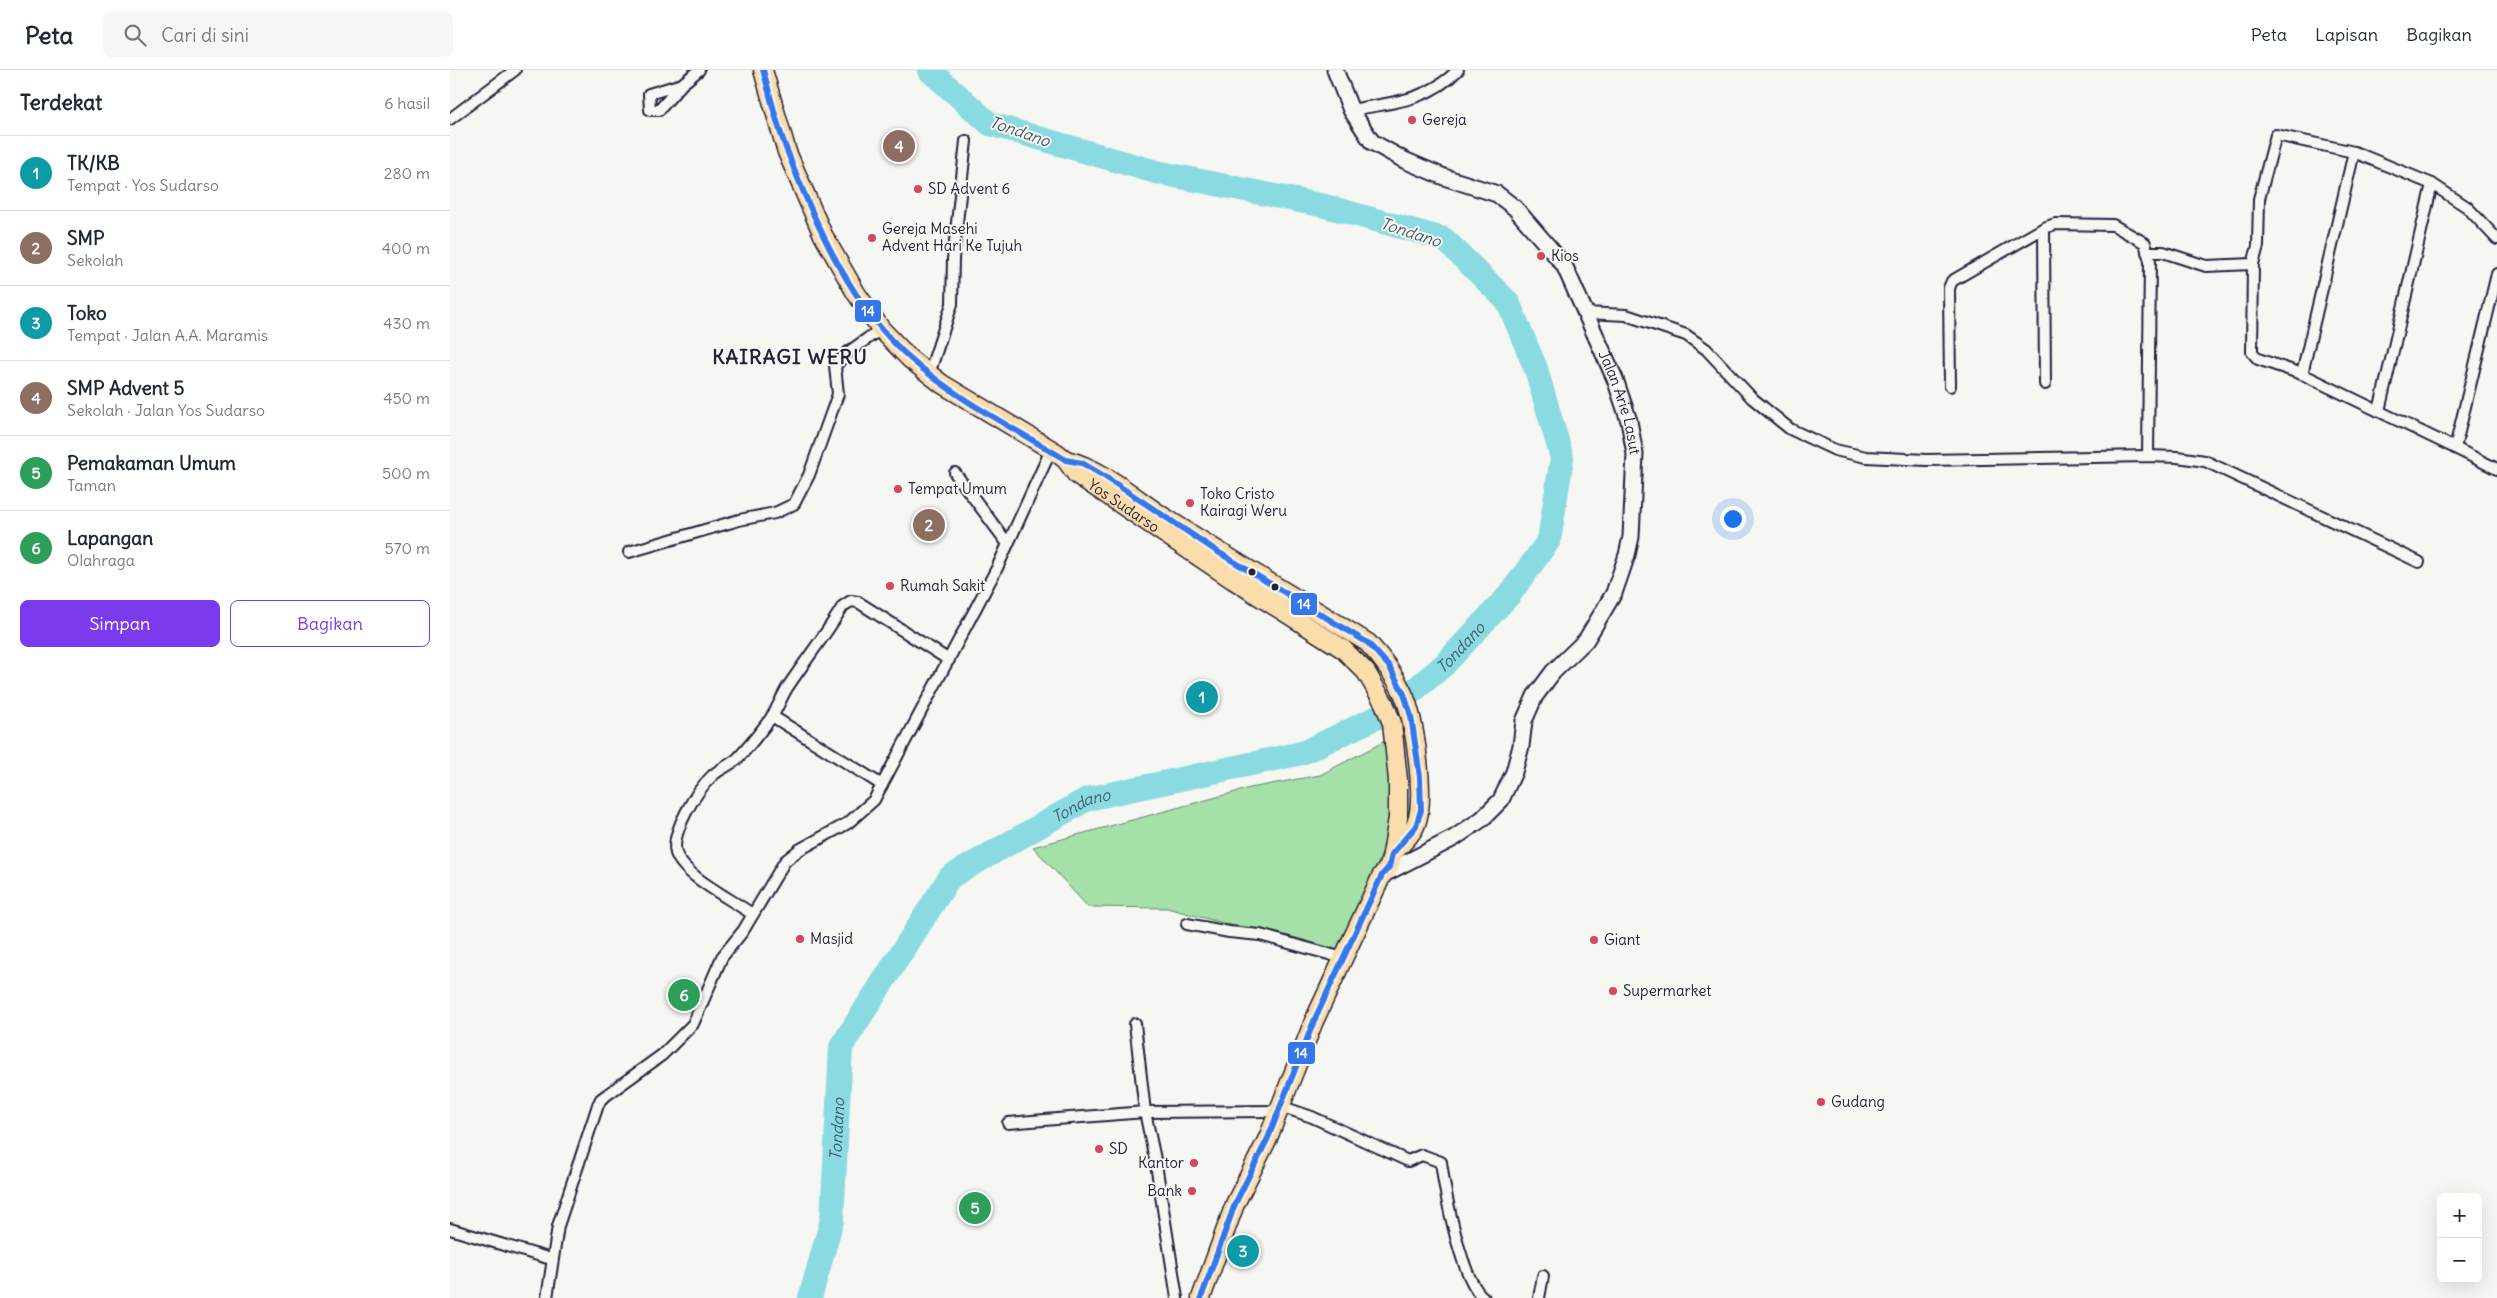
<!DOCTYPE html>
<html lang="id">
<head>
<meta charset="utf-8">
<style>
	body { margin:0; font-family:Delius,sans-serif; background:#f6f6f7; color:#1f2937 }
	.controls { position:absolute; right:15px; bottom:15px; display:grid; overflow:hidden; border-radius:8px; box-shadow:0 5px 20px #0002 }
	.controls button { width:45px; height:45px; display:grid; place-items:center; padding:0; border:0; border-bottom:1px solid #e0e1e3; background:#fff; color:#1f2937; font:25px sans-serif }
	.you { position:absolute; left:1282px; top:448px; width:18px; height:18px; margin:-12px; border:4px solid #fff; border-radius:50%; background:#1a73e8; box-shadow:0 0 0 8px #1a73e833 }
	.badge { display:grid; place-items:center; width:32px; height:32px; border-radius:50%; background:#7c3aed; color:#fff; font-size:16px; font-weight:700 }
	.pin { position:absolute; translate:-50% -50%; border:2px solid #fff; box-shadow:0 1px 5px #0006 }
	.list { margin:0; padding:0; list-style:none }
	h2 { display:flex; justify-content:space-between; align-items:center; height:65px; margin:0; padding:0 20px; font-size:21px }
	h2 small { font-size:16px; font-weight:400; color:#747a83 }
	.list li { display:grid; grid-template-columns:32px 1fr auto; gap:15px; align-items:center; box-sizing:border-box; height:75px; padding:0 20px; border-top:1px solid #e0e1e3 }
	.list b { display:block; font-size:19px; white-space:nowrap }
	.list p { margin:0; font-size:16px; white-space:nowrap; color:#747a83 }
	.list em { font-size:16px; font-style:normal; color:#747a83 }
	.actions { display:flex; gap:10px; padding:15px 20px }
	.actions a { flex:1; padding:11px 0; border:1px solid #7c3aed; border-radius:8px; text-align:center; font-size:18px; color:#7c3aed }
	.actions .main { background:#7c3aed; color:#fff }
	.icon { flex:none; width:28px; height:28px; fill:none; stroke:currentColor; stroke-width:2; stroke-linecap:round; stroke-linejoin:round }
	.map { position:relative; flex:none; width:2047px; height:1228px; overflow:hidden }
	header { display:flex; align-items:center; gap:30px; box-sizing:border-box; height:70px; padding:0 25px; background:#fff; border-bottom:1px solid #e0e1e3 }
	header strong { font-size:24px }
	nav { display:flex; gap:28px; margin-inline-start:auto; font-size:18px }
	.search { width:350px; height:45px; background:#f6f6f7; display:flex; align-items:center; gap:12px; box-sizing:border-box; padding:0 18px; border-radius:8px; color:#747a83; font-size:19px }
	main { display:flex }
	aside { flex:1; background:#fff }
	.map>svg:first-child { display:block }
	.green { fill:#a4e0a7; stroke:#638171 }
	.lines { fill:none; stroke-linecap:round; stroke-linejoin:round }
	.river { stroke:#89dae1; stroke-width:24 }
	.minor-casing { stroke:#22223b; stroke-width:14 }
	.secondary-casing { stroke:#22223b; stroke-width:19 }
	.trunk-casing { stroke:#22223b; stroke-width:21 }
	.minor { stroke:#f6f6f2; stroke-width:10 }
	.secondary { stroke:#f6f6f2; stroke-width:15 }
	.trunk { stroke:#fbddab; stroke-width:18 }
	.bus-1-casing { stroke:#f6f6f2; stroke-width:10 }
	.bus-1 { stroke:#3577e9; stroke-width:6 }
	.poi-dot { fill:#d1495b; stroke:#f6f6f2; stroke-width:2 }
	.bus-dot { fill:#22223b; stroke:#f6f6f2; stroke-width:2 }
	.labels { text-anchor:middle; stroke-width:4; stroke-linejoin:round; paint-order:stroke }
	.poi-label { font-size:15px; fill:#22223b; stroke:#f6f6f2; text-anchor:start }
	.street-label { font-size:15px; fill:#22223b; stroke:#f6f6f2 }
	.water-label { font-size:16px; font-style:italic; fill:#41596d; stroke:#f6f6f2 }
	.district-label { font-size:20px; font-weight:bold; letter-spacing:1px; fill:#22223b; stroke:#f6f6f2 }
	.line-badge { stroke:#f6f6f2; stroke-width:2 }
	.badge-label { font-size:14px; text-anchor:middle; font-weight:bold; fill:#fff }
</style>
</head>
<body>
<header>
<strong>Peta</strong>
<div class="search"><svg class="icon" aria-label="search" viewBox="0 0 24 24"><circle cx="10" cy="10" r="6"/><path d="M15 15l6 6"/></svg>Cari di sini</div>
<nav><a>Peta</a><a>Lapisan</a><a>Bagikan</a></nav>
</header>
<main>
<aside>
<h2>Terdekat<small>6 hasil</small></h2>
<ul class="list">
<li><span class="badge" style="background:#0f9aa8">1</span><div><b>TK/KB</b><p>Tempat · Yos Sudarso</p></div><em>280 m</em></li>
<li><span class="badge" style="background:#8d6e63">2</span><div><b>SMP</b><p>Sekolah</p></div><em>400 m</em></li>
<li><span class="badge" style="background:#0f9aa8">3</span><div><b>Toko</b><p>Tempat · Jalan A.A. Maramis</p></div><em>430 m</em></li>
<li><span class="badge" style="background:#8d6e63">4</span><div><b>SMP Advent 5</b><p>Sekolah · Jalan Yos Sudarso</p></div><em>450 m</em></li>
<li><span class="badge" style="background:#2e9e5b">5</span><div><b>Pemakaman Umum</b><p>Taman</p></div><em>500 m</em></li>
<li><span class="badge" style="background:#2e9e5b">6</span><div><b>Lapangan</b><p>Olahraga</p></div><em>570 m</em></li>
</ul>
<div class="actions"><a class="main">Simpan</a><a>Bagikan</a></div>
</aside>
<div class="map">
<svg width="2047" height="1228" viewBox="0 0 2047 1228">
	<rect width="100%" height="100%" fill="#f6f6f2"/>
	<filter id="ink" filterUnits="userSpaceOnUse"><feTurbulence type="fractalNoise" baseFrequency=".02" numOctaves="2"/><feDisplacementMap in="SourceGraphic" scale="10" xChannelSelector="R" yChannelSelector="G"/><feConvolveMatrix kernelMatrix="1 2 1 2 8 2 1 2 1" color-interpolation-filters="sRGB"/></filter>
	<g filter="url(#ink)">
		<path class="green" d="M937 670 945 749 893 885 717 838 638 837 583 777 800 718 870 705Z"/>
		<g class="lines">
			<path class="river" id="s1" d="M360 1228 382 1150 391 977 500 807 637 729 852 683 938 642 994 595 1060 524 1099 470 1112 388 1086 299 1058 232 994 169 875 136 706 102 540 54 479 0"/>
			<g class="minor-casing">
				<g id="minor">
					<path d="M232 14 199 24 200 40H209L232 14 249 0"/>
					<path d="M901 40C943 32 976 32 1008 0"/>
					<path d="M0 49 65 0"/>
					<path d="M1982 114 2017 137 2047 169"/>
					<path d="M1697 182H1713L1756 196 1803 194 1808 176 1809 129 1826 65 1904 82 1982 114 1929 341"/>
					<path d="M1803 194 1802 282 1808 289 1852 304 2005 378 2047 204"/>
					<path d="M1136 243 1176 245 1236 265 1256 279 1302 328 1340 359 1385 380 1416 387 1476 390 1698 386 1727 387 1755 391 1969 492"/>
					<path d="M479 304 502 234 503 189 516 71"/>
					<path d="M1852 304 1904 82"/>
					<path d="M1595 314 1594 158 1605 154 1663 155 1695 173 1700 191 1698 386"/>
					<path d="M1500 316 1499 218 1502 211 1594 158"/>
					<path d="M2005 378 2047 399"/>
					<path d="M505 403 558 474"/>
					<path d="M179 482 289 450 325 443 344 434 359 405 388 324 385 296 397 283 431 259"/>
					<path d="M322 646 432 715"/>
					<path d="M302 844C283 830 233 806 226 783 220 763 247 720 262 706 269 699 279 696 287 689 299 677 310 662 321 648 328 638 332 625 339 615 357 588 377 563 393 536L401 531 408 532 499 590"/>
					<path d="M737 854 779 862 810 865 893 888"/>
					<path d="M685 954 695 1042 706 1094 727 1228"/>
					<path d="M830 1036 862 1047 958 1091 972 1085 991 1092C995 1122 1011 1211 1034 1228"/>
					<path d="M558 1053 695 1042 829 1041"/>
					<path d="M0 1159 101 1189"/>
					<path d="M97 1228 108 1156 148 1035 151 1029 212 985 243 954 272 887 293 861 335 791 349 780 398 753 424 730 547 498 601 380"/>
					<path d="M1089 1228 1093 1206"/>
				</g>
			</g>
			<g class="secondary-casing">
				<g id="secondary">
					<path id="s2" d="M885 0 901 40 922 72 954 90 994 107 1047 124 1065 138 1114 195 1165 309 1179 351 1185 384 1181 467 1177 485 1164 523 1136 570 1103 602 1085 626 1074 651 1071 676 1064 702 1051 730 1032 749 1004 768 932 805"/>
				</g>
			</g>
			<g class="trunk-casing">
				<g id="trunk">
					<path id="s3" d="M313 0 337 82 373 165 406 223 431 259 460 289 492 314 607 383 616 390 626 404 782 509 893 579 916 602 934 633 942 653 948 710V748L942 784 939 797 932 805 864 951 818 1068 785 1134 751 1228"/>
					<path d="M616 390C654 399 685 429 717 449 784 492 852 531 918 573 933 589 944 604 953 623 965 648 976 729 966 754 962 765 950 775 942 784"/>
				</g>
			</g>
			<use href="#minor" class="minor"/>
			<use href="#secondary" class="secondary"/>
			<use href="#trunk" class="trunk"/>
			<g class="bus-1-casing">
				<path id="bus-1" d="M313 0C321 28 327 57 338 83 365 154 403 239 461 289 507 330 564 358 616 390L632 393 654 406 768 482 918 573 939 596 954 624 961 646 970 707 971 740 966 756 942 784 939 797 932 805 864 951 818 1068 785 1134 751 1228"/>
			</g>
			<use href="#bus-1" class="bus-1"/>
		</g>
	</g>
	<g class="poi-dot">
		<circle cx="962" cy="50" r="5"/>
		<circle cx="468" cy="119" r="5"/>
		<circle cx="422" cy="168" r="5"/>
		<circle cx="1091" cy="186" r="5"/>
		<circle cx="448" cy="419" r="5"/>
		<circle cx="740" cy="433" r="5"/>
		<circle cx="440" cy="516" r="5"/>
		<circle cx="350" cy="869" r="5"/>
		<circle cx="1144" cy="870" r="5"/>
		<circle cx="1163" cy="921" r="5"/>
		<circle cx="1371" cy="1032" r="5"/>
		<circle cx="649" cy="1079" r="5"/>
		<circle cx="744" cy="1093" r="5"/>
		<circle cx="742" cy="1121" r="5"/>
	</g>
	<g class="bus-dot">
		<circle cx="802" cy="502" r="4.5"/>
		<circle cx="825" cy="517" r="4.5"/>
	</g>
	<g class="labels">
		<g class="poi-label">
			<text x="972" y="55">Gereja</text>
			<text x="478" y="124">SD Advent 6</text>
			<text x="432" y="164">Gereja Masehi<tspan x="432" dy="17">Advent Hari Ke Tujuh</tspan></text>
			<text x="1101" y="191">Kios</text>
			<text x="458" y="424">Tempat Umum</text>
			<text x="750" y="429">Toko Cristo<tspan x="750" dy="17">Kairagi Weru</tspan></text>
			<text x="450" y="521">Rumah Sakit</text>
			<text x="360" y="874">Masjid</text>
			<text x="1154" y="875">Giant</text>
			<text x="1173" y="926">Supermarket</text>
			<text x="1381" y="1037">Gudang</text>
			<text x="659" y="1084">SD</text>
			<text x="734" y="1098" text-anchor="end">Kantor</text>
			<text x="732" y="1126" text-anchor="end">Bank</text>
		</g>
		<g class="street-label">
			<text dy="5" stroke="none"><textPath href="#s2" startOffset="464">Jalan Arie Lasut</textPath></text>
			<text dy="5" stroke="none"><textPath href="#s3" startOffset="589">Yos Sudarso</textPath></text>
		</g>
		<g class="water-label">
			<text transform="translate(570 61) rotate(19)" y="6">Tondano</text>
			<text transform="translate(961 162) rotate(18)" y="6">Tondano</text>
			<text dy="6" stroke="none"><textPath href="#s1" startOffset="1026">Tondano</textPath></text>
			<text dy="6" stroke="none"><textPath href="#s1" startOffset="606">Tondano</textPath></text>
			<text dy="6" stroke="none"><textPath href="#s1" startOffset="172">Tondano</textPath></text>
		</g>
		<g class="district-label">
			<text x="340" y="294">KAIRAGI WERU</text>
		</g>
	</g>
	<g class="line-badge">
		<rect x="404" y="229" width="28" height="24" rx="5" fill="#3577e9"/>
		<rect x="840" y="522" width="28" height="24" rx="5" fill="#3577e9"/>
		<rect x="837" y="971" width="29" height="24" rx="5" fill="#3577e9"/>
	</g>
	<g class="badge-label">
		<text x="418" y="246">14</text>
		<text x="854" y="539">14</text>
		<text x="851" y="988">14</text>
	</g>
</svg>
<div class="controls">
<button>+</button>
<button>−</button>
</div>
<div class="you"></div>
<div class="pin badge" style="left:752px;top:627px;background:#0f9aa8">1</div>
<div class="pin badge" style="left:479px;top:455px;background:#8d6e63">2</div>
<div class="pin badge" style="left:793px;top:1181px;background:#0f9aa8">3</div>
<div class="pin badge" style="left:449px;top:76px;background:#8d6e63">4</div>
<div class="pin badge" style="left:525px;top:1138px;background:#2e9e5b">5</div>
<div class="pin badge" style="left:234px;top:925px;background:#2e9e5b">6</div>
</div>
</main>
</body>
</html>
